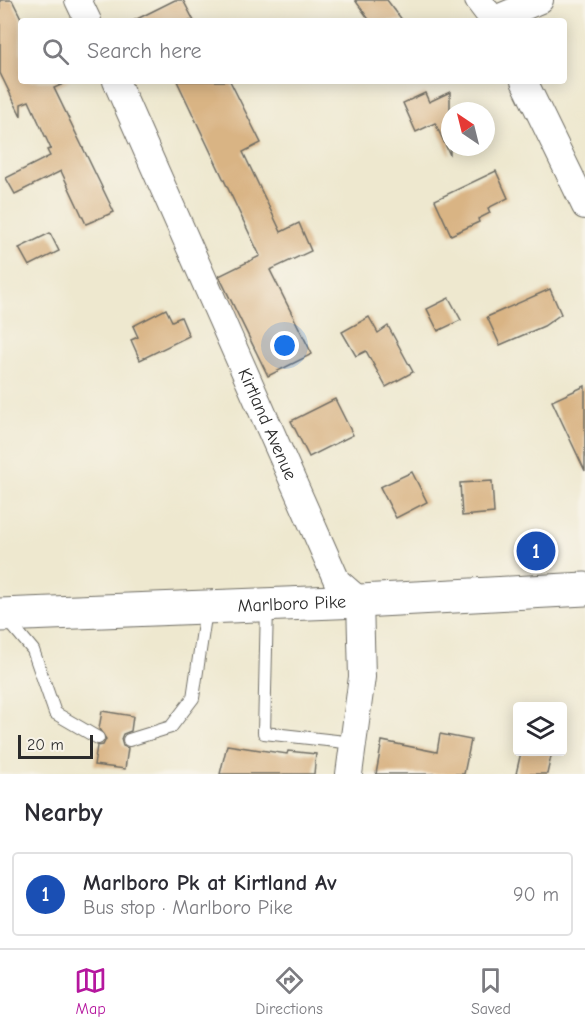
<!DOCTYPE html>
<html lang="en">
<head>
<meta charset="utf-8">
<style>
	body { margin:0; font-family:"Comic Neue",sans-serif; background:#f7f7f7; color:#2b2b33 }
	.controls { position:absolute; right:18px; bottom:18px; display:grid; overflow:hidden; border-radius:6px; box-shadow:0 3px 15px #0003 }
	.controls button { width:54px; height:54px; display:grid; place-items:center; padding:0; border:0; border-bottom:2px solid #e1e1e2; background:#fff; color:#2b2b33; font:30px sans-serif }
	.compass { position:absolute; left:441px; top:102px; width:54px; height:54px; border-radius:50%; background:#fff; box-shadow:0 3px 15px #0003; rotate:325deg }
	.scale { position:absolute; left:18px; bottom:15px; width:75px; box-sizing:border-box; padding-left:6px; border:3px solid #2b2b2b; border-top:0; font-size:16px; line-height:21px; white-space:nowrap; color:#2b2b2b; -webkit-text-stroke:4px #f7f3e8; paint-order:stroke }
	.you { position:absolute; left:285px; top:346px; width:21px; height:21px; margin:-15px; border:4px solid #fff; border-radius:50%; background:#1a73e8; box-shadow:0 0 0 9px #1a73e833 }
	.badge { display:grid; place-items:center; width:39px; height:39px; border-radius:50%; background:#b5179e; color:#fff; font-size:20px; font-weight:700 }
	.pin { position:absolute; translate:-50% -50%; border:3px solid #fff; box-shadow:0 2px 6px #0006 }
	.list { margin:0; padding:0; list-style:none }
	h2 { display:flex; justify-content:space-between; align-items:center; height:78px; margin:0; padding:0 24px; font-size:26px }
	h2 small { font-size:20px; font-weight:400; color:#7c7c81 }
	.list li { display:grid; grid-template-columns:39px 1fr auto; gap:18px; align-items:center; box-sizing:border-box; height:84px; margin:0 12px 12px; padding:0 12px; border:2px solid #e1e1e2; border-radius:6px }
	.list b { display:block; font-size:22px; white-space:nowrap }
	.list p { margin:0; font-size:20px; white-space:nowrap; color:#7c7c81 }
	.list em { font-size:20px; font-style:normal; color:#7c7c81 }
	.icon { flex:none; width:33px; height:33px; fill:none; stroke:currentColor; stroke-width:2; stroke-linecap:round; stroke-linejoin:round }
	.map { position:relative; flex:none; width:585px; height:774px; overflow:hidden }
	.search { position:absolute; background:#fff; box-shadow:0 3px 15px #0003; left:18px; right:18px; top:18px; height:66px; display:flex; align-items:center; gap:15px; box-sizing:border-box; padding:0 21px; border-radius:6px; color:#7c7c81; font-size:22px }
	.sheet { height:174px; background:#fff }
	nav { display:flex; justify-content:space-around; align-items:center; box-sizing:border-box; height:84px; border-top:2px solid #e1e1e2; background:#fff; font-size:16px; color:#7c7c81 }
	nav a { display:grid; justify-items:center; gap:3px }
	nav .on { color:#b5179e }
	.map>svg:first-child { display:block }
	.building { fill:#d9b484 }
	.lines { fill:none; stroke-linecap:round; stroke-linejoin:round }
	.service-casing { stroke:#6f6d64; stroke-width:14 }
	.minor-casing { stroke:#6f6d64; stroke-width:28 }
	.secondary-casing { stroke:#6f6d64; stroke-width:35 }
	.service { stroke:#fff; stroke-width:12 }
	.minor { stroke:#fff; stroke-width:26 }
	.secondary { stroke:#fff; stroke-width:33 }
	.labels { text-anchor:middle; stroke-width:6; stroke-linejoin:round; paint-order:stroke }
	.street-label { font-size:18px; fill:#2b2b2b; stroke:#f7f3e8 }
</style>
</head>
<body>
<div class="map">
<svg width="585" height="774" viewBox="0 0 585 774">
	<rect width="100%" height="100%" fill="#f7f3e8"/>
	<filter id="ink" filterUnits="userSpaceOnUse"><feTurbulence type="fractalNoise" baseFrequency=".0167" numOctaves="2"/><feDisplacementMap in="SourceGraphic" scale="12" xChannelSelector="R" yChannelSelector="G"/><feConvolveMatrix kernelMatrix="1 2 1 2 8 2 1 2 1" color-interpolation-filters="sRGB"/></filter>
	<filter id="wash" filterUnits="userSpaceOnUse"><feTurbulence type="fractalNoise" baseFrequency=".008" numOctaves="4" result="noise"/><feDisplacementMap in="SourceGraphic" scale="24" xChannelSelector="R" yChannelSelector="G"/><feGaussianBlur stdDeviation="1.35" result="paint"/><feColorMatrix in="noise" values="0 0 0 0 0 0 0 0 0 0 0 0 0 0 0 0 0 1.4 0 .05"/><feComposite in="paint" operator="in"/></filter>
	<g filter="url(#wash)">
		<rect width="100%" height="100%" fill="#eee8cf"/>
		<g id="blocks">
			<g class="building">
				<path d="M0 0H12L21 18V81H70L54 88 114 212 86 224 61 171 15 194 6 178 50 156 47 150 51 149 29 101 21 104V116L0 73Z"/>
				<path d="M175 0H183L194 21H133Z"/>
				<path d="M355 0H387L403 21H370Z"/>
				<path d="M177 81H230L261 143 243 152 281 232 299 223 311 251 270 270 312 354 268 376 219 276 260 256Z"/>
				<path d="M450 92V155L435 123 416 132 403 103 425 93 429 102Z"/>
				<path d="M496 171 508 198 488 208 490 213 478 219 479 222 451 235 435 200Z"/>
				<path d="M50 233 59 251 29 266 19 248Z"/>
				<path d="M550 289 561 314 544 326 500 345 487 317Z"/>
				<path d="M449 298 461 320 438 331 427 309Z"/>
				<path d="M166 309 172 321 181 317 189 336 140 360 131 340 138 337 133 326Z"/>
				<path d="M369 317 378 333 388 326 413 372 386 387 366 351 356 356 342 332Z"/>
				<path d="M585 386V471L552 401Z"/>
				<path d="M335 399 353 435 309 457 291 421Z"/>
				<path d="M412 472 427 502 396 518 380 487Z"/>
				<path d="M492 481 494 513 462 516 460 483Z"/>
				<path d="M102 711 133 716 131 731 123 734 121 739 123 746 128 748 125 769 94 765 97 746 103 745 106 739 99 729Z"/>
				<path d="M440 734 471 740 464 774H376L382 741 437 752Z"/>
				<path d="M227 745 287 754 288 751 316 754 314 774H220Z"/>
				<path d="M521 752H552L547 774H516Z"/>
			</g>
		</g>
	</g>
	<g filter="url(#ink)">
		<use href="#blocks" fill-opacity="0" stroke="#6f6d64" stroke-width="1.5"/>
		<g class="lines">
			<g class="service-casing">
				<g id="service">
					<path d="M267 606 264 733 354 743"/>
					<path d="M7 619 33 650 55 713 98 738"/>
					<path d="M129 740 171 727 193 698 206 610"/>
				</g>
			</g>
			<g class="minor-casing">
				<g id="minor">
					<path d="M78 0 88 21"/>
					<path d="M478 0 494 21"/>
					<path d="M493 20 540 0"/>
					<path id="s1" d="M116 81 337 581 360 601 362 677 349 774"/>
					<path d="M524 81 585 206"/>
				</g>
			</g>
			<g class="secondary-casing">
				<g id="secondary">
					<path id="s2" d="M0 615 360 601 585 589"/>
				</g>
			</g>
			<use href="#service" class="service"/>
			<use href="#minor" class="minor"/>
			<use href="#secondary" class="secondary"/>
		</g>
	</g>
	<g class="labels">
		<g class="street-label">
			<text dy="6" stroke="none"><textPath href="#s1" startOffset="375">Kirtland Avenue</textPath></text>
			<text dy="6" stroke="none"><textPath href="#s2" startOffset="292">Marlboro Pike</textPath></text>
		</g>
	</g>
</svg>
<div class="controls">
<button><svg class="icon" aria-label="layers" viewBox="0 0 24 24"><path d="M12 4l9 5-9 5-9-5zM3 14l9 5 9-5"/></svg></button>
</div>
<svg class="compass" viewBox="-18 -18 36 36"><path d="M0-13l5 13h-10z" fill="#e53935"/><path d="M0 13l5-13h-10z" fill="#7c7c81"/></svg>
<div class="scale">20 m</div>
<div class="you"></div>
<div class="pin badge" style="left:536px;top:551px;background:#1a4fb4">1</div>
<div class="search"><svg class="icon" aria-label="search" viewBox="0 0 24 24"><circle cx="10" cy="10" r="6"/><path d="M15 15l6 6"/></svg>Search here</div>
</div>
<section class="sheet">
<h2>Nearby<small></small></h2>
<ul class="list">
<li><span class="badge" style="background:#1a4fb4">1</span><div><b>Marlboro Pk at Kirtland Av</b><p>Bus stop · Marlboro Pike</p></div><em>90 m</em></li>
</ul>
</section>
<nav>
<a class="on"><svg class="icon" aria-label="map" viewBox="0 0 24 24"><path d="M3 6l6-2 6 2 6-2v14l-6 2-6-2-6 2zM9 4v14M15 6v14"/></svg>Map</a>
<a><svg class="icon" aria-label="directions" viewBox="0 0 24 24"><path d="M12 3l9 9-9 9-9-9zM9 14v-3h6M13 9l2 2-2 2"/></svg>Directions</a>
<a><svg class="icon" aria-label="saved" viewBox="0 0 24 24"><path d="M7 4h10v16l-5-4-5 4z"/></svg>Saved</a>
</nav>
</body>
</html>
